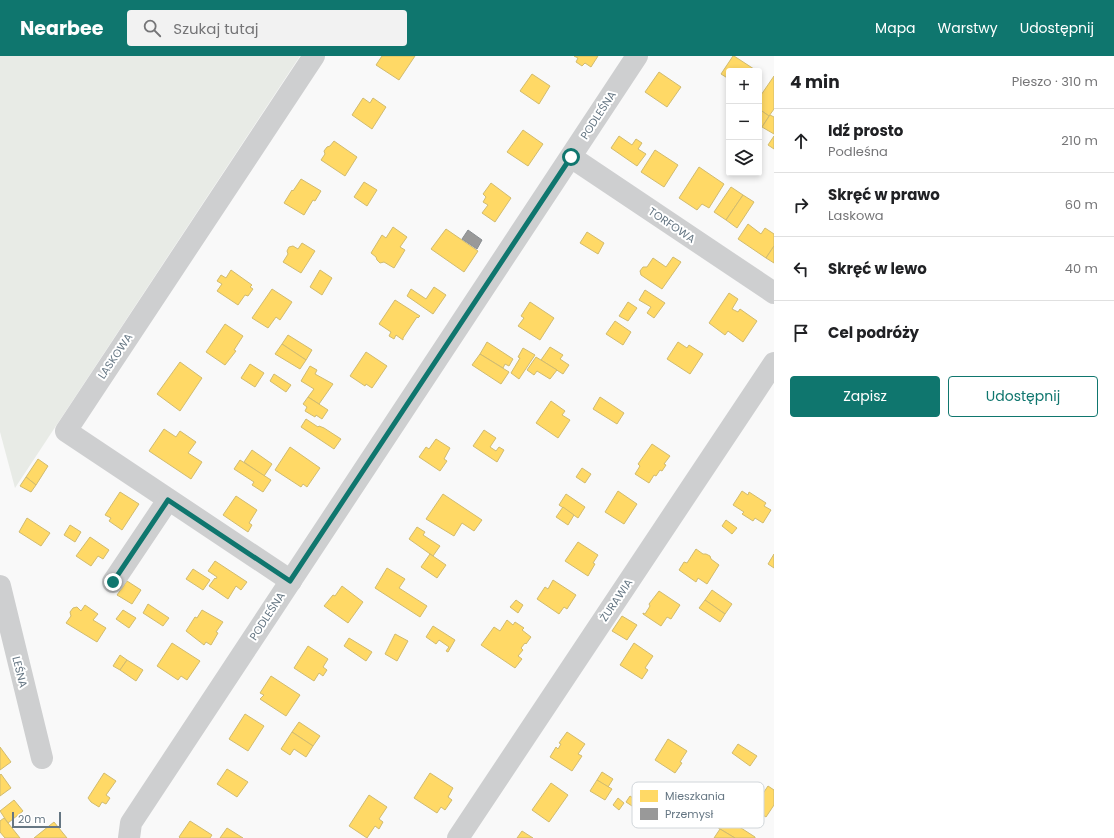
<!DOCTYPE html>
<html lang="pl">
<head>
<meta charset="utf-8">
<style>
	body { margin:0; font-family:Poppins,sans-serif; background:#f2f2f2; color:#202124 }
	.controls { position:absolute; right:12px; top:12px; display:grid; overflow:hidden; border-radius:4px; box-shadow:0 2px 6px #0003 }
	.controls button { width:36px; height:36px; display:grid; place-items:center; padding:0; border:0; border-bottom:1px solid #e0e0e0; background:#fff; color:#202124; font:20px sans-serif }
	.scale { position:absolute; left:12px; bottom:10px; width:49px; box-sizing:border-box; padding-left:4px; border:2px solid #657683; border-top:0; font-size:11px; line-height:14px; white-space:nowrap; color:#657683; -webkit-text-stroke:3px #fff; paint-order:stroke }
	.stop { position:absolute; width:12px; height:12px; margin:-9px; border:3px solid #0f766e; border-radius:50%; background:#fff }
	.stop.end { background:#0f766e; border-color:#fff; box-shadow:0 1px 4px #0008 }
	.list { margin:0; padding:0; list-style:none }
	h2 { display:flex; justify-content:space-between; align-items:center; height:52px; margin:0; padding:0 16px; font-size:17px }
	h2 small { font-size:13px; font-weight:400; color:#757577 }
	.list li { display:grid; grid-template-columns:26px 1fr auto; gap:12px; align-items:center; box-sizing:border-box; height:64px; padding:0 16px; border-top:1px solid #e0e0e0 }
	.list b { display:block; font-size:15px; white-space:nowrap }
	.list p { margin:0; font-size:13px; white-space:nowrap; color:#757577 }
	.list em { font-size:13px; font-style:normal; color:#757577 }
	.actions { display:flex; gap:8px; padding:12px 16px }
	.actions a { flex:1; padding:9px 0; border:1px solid #0f766e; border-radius:4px; text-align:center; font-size:14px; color:#0f766e }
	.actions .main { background:#0f766e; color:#fff }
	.icon { flex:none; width:22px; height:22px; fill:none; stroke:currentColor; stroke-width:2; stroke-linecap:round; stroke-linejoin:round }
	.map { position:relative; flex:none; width:774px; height:782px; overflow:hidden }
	header { display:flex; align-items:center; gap:24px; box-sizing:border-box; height:56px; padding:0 20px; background:#0f766e; color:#fff }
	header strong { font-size:19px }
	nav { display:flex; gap:22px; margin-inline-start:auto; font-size:14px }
	.search { width:280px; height:36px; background:#f2f2f2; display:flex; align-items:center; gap:10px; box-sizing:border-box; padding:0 14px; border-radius:4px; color:#757577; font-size:15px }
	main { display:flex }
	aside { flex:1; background:#fff }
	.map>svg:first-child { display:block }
	.green { fill:#e8ebe6 }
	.homes { fill:#ffd966; stroke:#d1bb6f }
	.industry { fill:#999; stroke:#898e92 }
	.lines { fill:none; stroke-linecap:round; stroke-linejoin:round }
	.minor { stroke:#cecfd0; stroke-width:22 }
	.route { stroke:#0f766e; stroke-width:5 }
	.labels { text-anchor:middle; stroke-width:4; stroke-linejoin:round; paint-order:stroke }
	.street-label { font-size:11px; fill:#657683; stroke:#fff }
	.key { fill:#fff; stroke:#d1d6da; stroke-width:1 }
	.key-label { font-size:11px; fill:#657683 }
</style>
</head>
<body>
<header>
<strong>Nearbee</strong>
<div class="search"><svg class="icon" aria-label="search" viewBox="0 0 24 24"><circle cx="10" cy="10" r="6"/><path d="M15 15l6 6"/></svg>Szukaj tutaj</div>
<nav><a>Mapa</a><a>Warstwy</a><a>Udostępnij</a></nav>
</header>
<main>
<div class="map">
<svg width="774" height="782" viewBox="0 0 774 782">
	<rect width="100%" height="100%" fill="#f9f9f9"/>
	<path class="green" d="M0 0H300L15 432 0 376Z"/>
	<g class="homes">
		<path d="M382 0H415L399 24 376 9Z"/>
		<path d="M574 0H598L591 11 585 7 582 10 576 6 578 2Z"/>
		<path d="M733 0H734L757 15H729V23L721 18Z"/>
		<path d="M659 16 681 31 667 51 645 36Z"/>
		<path d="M532 18 550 30 539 48 520 35Z"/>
		<path d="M774 20V53L769 60 759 53V42Z"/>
		<path d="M363 42 370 47 373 42 386 51 372 73 352 59Z"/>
		<path d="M759 53 769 60 762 71 759 68Z"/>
		<path d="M770 59 774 61V78L762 71Z"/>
		<path d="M523 74 543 88 528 110 507 96Z"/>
		<path d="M619 80 632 89 636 83 642 87 638 93 646 98 637 110 611 92Z"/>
		<path d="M774 80V93L768 89Z"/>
		<path d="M334 85 357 101 345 120 321 104 325 98 324 95 327 91 330 90Z"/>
		<path d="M655 94 678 109 664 131 641 116Z"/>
		<path d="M699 111 724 128 709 152 702 148 697 154 679 142Z"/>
		<path d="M301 123 321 135 315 145 313 144 304 159 284 147 292 134 293 135Z"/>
		<path d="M364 126 377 134 367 150 354 141Z"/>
		<path d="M491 127 511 142 495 166 482 157 488 149 483 146 486 141 483 138Z"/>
		<path d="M731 131 743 139 726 164 714 156Z"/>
		<path d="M743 139 754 146 737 172 726 164Z"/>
		<path d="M748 168 761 178 765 172 774 178V190L766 202 738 183Z"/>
		<path d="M393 171 407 181 400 191 405 194 394 212 384 206 380 207 377 204 376 201 371 197 382 179 386 182Z"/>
		<path d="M446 173 478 195 464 216 431 193Z"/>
		<path d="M587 176 604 187 598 198 580 187Z"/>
		<path d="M302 187 315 195 301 217 283 206 288 198 287 195 289 191 293 190 298 193Z"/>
		<path d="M774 190V207L766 202Z"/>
		<path d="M673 201 681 206 662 233 641 219 640 215 643 211H647L653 202 666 211Z"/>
		<path d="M231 214 252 229 250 231 253 233 248 240 245 239 238 249 217 235 222 228 217 225 221 219 226 222Z"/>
		<path d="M320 214 332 222 322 239 310 231Z"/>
		<path d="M434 231 446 239 433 258 407 240 411 233 426 243Z"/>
		<path d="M272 233 292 246 280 264 276 261 268 272 252 262Z"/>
		<path d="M645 234 665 247 654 262 647 257 651 251 639 244Z"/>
		<path d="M729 237 738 243 732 253 738 256 740 253 757 265 743 286 728 275 725 279 709 267Z"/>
		<path d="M395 244 420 260 418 262 417 261 403 282V284L396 279 394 283 389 280 391 276 379 268Z"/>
		<path d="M530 246 554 262 540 284 518 270 524 262 521 260Z"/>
		<path d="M628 246 637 252 628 265 619 260Z"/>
		<path d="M615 265 631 276 623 289 606 278Z"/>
		<path d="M225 268 243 280 234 294 236 295 225 309 206 296Z"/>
		<path d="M288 279 312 294 306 304 282 288Z"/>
		<path d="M487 286 513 303 509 310 505 308 503 312 480 298Z"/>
		<path d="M678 286 687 292 689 289 703 298 690 318 667 303Z"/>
		<path d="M282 288 306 304 300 313 275 298Z"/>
		<path d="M550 291 563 299 560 303 569 309 563 318 541 304Z"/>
		<path d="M523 292 535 299 519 323 511 317 520 302 518 301Z"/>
		<path d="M366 296 387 310 372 332 366 328 365 330 350 320Z"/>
		<path d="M480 298 509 316 501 328 472 309Z"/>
		<path d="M536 301 557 314 550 323 537 315 534 319 527 314Z"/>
		<path d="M180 306 202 322 180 355 157 338Z"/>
		<path d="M250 308 264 317 255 331 241 322Z"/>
		<path d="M310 310 317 314 315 318 333 328 319 348 308 341 314 333 301 325Z"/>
		<path d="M274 318 291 329 286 336 270 325Z"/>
		<path d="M308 341 328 354 322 363 316 359 315 361 305 355 307 351 303 348Z"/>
		<path d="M600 341 624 357 617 368 593 353Z"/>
		<path d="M551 345 565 355 562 359 570 364 558 382 536 367Z"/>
		<path d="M306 363 318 371 319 370 324 372 341 383 334 393 301 371Z"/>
		<path d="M164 373 176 381 180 375 196 386 188 397 202 406 191 423 149 395Z"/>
		<path d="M484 374 496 382 490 391 496 395 499 391 504 394 497 406 473 390Z"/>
		<path d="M436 383 450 392 444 403 447 405 440 415 419 401 426 391 429 393Z"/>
		<path d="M652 388 670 400 664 408 666 409 662 415 660 414 656 420 654 419 649 427 635 418 640 410 638 408Z"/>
		<path d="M290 391 320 412 307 431 303 428 301 431 275 414Z"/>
		<path d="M252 394 272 408 264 420 244 406Z"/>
		<path d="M38 403 48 410 36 429 26 421Z"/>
		<path d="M240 404 271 424 263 436 252 429 254 426 234 413Z"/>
		<path d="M582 412 591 418 585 427 576 421Z"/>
		<path d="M26 421 36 429 31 436 20 430Z"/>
		<path d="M618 435 637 448 624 468 605 456Z"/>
		<path d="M742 435 748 439 749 436 766 447 764 450 771 454 763 467 755 462 753 465 742 458 744 456 733 449Z"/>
		<path d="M120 436 139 448 122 474 109 465 111 462 105 459Z"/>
		<path d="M443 438 482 464 474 475 462 467 454 480 426 463Z"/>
		<path d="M566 438 585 451 578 462 559 449Z"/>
		<path d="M236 440 257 454 249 467 252 469 248 476 223 459Z"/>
		<path d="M563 451 574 459 568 469 556 461Z"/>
		<path d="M27 462 50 477 41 490 19 476Z"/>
		<path d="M726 464 737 472 732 478 722 470Z"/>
		<path d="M70 469 81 476 75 486 64 479Z"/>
		<path d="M417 471 425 476 423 479 440 490 433 500 409 483Z"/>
		<path d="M90 481 109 494 103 503 98 500 91 510 76 500Z"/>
		<path d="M578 486 598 499 593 507 595 508 588 520 565 505Z"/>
		<path d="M696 493 703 498H706L710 500 711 503 719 509 707 528 698 522 696 526 679 514 684 506 687 507Z"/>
		<path d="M430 498 446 509 437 522 421 511Z"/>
		<path d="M774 498V512L768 508Z"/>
		<path d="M215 505 247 526 241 534 236 530 228 543 209 530 215 522 216 523 217 521 208 515Z"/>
		<path d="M387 512 405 523 399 532 427 550 420 561 375 532Z"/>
		<path d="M193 513 210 524 203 534 186 523Z"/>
		<path d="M553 524 576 539 567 553 564 551 559 558 537 543 545 531 548 533Z"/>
		<path d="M127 525 141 534 132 548 117 539Z"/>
		<path d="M342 530 363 546 348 567 324 550 333 539 335 540Z"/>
		<path d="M712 534 732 548 725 558 705 544Z"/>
		<path d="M659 535 680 549 671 563 667 561 661 570 643 558V557L645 558 650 550 649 548Z"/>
		<path d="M516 544 523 549 518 557 510 551Z"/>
		<path d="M705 544 725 558 720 566 699 552Z"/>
		<path d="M148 548 169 562 163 570 143 557Z"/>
		<path d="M85 549 98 558 93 564 106 572 97 586 66 567 71 560 70 556 73 552 77 551 81 555Z"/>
		<path d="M123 554 136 562 129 572 116 563Z"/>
		<path d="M202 554 223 566 216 576 218 577 211 589 206 586 204 589 186 575 195 561 197 562Z"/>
		<path d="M622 560 637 569 627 584 612 575Z"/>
		<path d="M507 564 513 569 515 566 524 572 522 574 531 581 526 588 525 587 521 592 523 594 518 600 522 603 515 612 481 589 494 571 500 575Z"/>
		<path d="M433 570 455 584 448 596 446 595 449 591 439 584 436 588 426 581Z"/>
		<path d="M395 578 408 585 397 605 385 598Z"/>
		<path d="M349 582 372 596 366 605 344 590Z"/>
		<path d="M172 587 200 605 187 624 181 620 178 624 157 610Z"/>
		<path d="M634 587 653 600 645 612 648 614 642 623 620 609Z"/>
		<path d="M308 590 328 603 323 611 327 614 323 620 319 617 314 625 294 612Z"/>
		<path d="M120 599 127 604 120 614 113 610Z"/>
		<path d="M127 604 143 614 136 625 120 614Z"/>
		<path d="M271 620 300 639 286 660 260 643 264 639 260 637Z"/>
		<path d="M245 658 264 670 248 695 229 683Z"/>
		<path d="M299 666 320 680 313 690 292 676Z"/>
		<path d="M292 676 313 690 306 701 294 693 290 699 281 693Z"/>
		<path d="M567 676 585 688 578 698 582 700 572 715 550 701 556 691 558 693 561 688 559 687Z"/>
		<path d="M668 683 687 695 680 706 682 707 675 717 655 704Z"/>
		<path d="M738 688 757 700 750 710 732 697Z"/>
		<path d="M0 691 11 706 0 714Z"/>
		<path d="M227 713 248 726 237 741 217 728Z"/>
		<path d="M602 716 613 723 608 731 597 724Z"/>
		<path d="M104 717 116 725 106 739 110 742 106 748 102 746 99 751 91 746 88 742Z"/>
		<path d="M430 717 453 732 448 741 452 744 445 754 441 751 437 757 414 742Z"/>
		<path d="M1 718 11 732 0 740V719Z"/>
		<path d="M597 724 612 733 605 744 590 735Z"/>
		<path d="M551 727 568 739 549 766 532 754Z"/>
		<path d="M768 730 774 734V749L766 761 747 749 754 739 760 742Z"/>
		<path d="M369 739 387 751 379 763 383 766 379 773 375 770 367 782 349 770Z"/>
		<path d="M630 740 639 746 635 752 626 746Z"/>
		<path d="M618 742 624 747 619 754 613 749Z"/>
		<path d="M14 744 23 755 8 767 0 755Z"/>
		<path d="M710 752 755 781V782H735L702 762Z"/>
		<path d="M4 762 20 782H5L0 776V765Z"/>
		<path d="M190 765 212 779 210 782H180L179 781Z"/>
		<path d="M54 766 67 782H34Z"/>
		<path d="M227 772 243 782H220Z"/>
		<path d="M720 773 735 782H714Z"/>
		<path d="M522 775 533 782H517Z"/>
	</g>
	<path class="industry" d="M468 174 482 184 477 193 462 183Z"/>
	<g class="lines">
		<g class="minor">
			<path d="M571 101 774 237"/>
			<path d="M291 525 66 375 314 0"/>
			<path d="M113 526 168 444"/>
			<path d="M0 530 42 702"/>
			<path d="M129 782 131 767 637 0"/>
			<path d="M458 782 774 307"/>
		</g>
	</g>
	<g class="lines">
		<path class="route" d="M113 526 168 444 290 525 571 101"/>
	</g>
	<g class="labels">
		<g class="street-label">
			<text transform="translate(598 59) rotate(-57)" y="4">PODLEŚNA</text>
			<text transform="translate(672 169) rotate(34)" y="4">TORFOWA</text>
			<text transform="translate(115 300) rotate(-56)" y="4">LASKOWA</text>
			<text transform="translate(616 544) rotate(-56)" y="4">ŻURAWIA</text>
			<text transform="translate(267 560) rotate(-57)" y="4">PODLEŚNA</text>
			<text transform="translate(20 616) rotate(76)" y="4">LEŚNA</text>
		</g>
	</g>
	<rect x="632" y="726" width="132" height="46" rx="6" class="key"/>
	<rect x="640" y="734" width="18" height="12" fill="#ffd966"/>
	<rect x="640" y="752" width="18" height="12" fill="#999"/>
	<g class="key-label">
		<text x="665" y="744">Mieszkania</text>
		<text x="665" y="762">Przemysł</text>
	</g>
</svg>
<div class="controls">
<button>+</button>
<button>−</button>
<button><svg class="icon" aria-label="layers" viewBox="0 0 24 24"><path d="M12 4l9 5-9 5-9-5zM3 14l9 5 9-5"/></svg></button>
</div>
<div class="scale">20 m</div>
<div class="stop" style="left:571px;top:101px"></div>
<div class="stop end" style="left:113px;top:526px"></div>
</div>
<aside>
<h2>4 min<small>Pieszo · 310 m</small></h2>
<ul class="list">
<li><svg class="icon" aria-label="ahead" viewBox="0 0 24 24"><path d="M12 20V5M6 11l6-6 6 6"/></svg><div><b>Idź prosto</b><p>Podleśna</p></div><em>210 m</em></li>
<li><svg class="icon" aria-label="right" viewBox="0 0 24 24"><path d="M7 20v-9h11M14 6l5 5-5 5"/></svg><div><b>Skręć w prawo</b><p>Laskowa</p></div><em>60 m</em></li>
<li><svg class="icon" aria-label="left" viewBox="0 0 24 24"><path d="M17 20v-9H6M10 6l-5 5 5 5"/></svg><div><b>Skręć w lewo</b></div><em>40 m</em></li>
<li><svg class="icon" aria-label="arrive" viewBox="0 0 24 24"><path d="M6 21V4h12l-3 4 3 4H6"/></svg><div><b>Cel podróży</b></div></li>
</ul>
<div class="actions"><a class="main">Zapisz</a><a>Udostępnij</a></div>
</aside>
</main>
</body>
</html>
